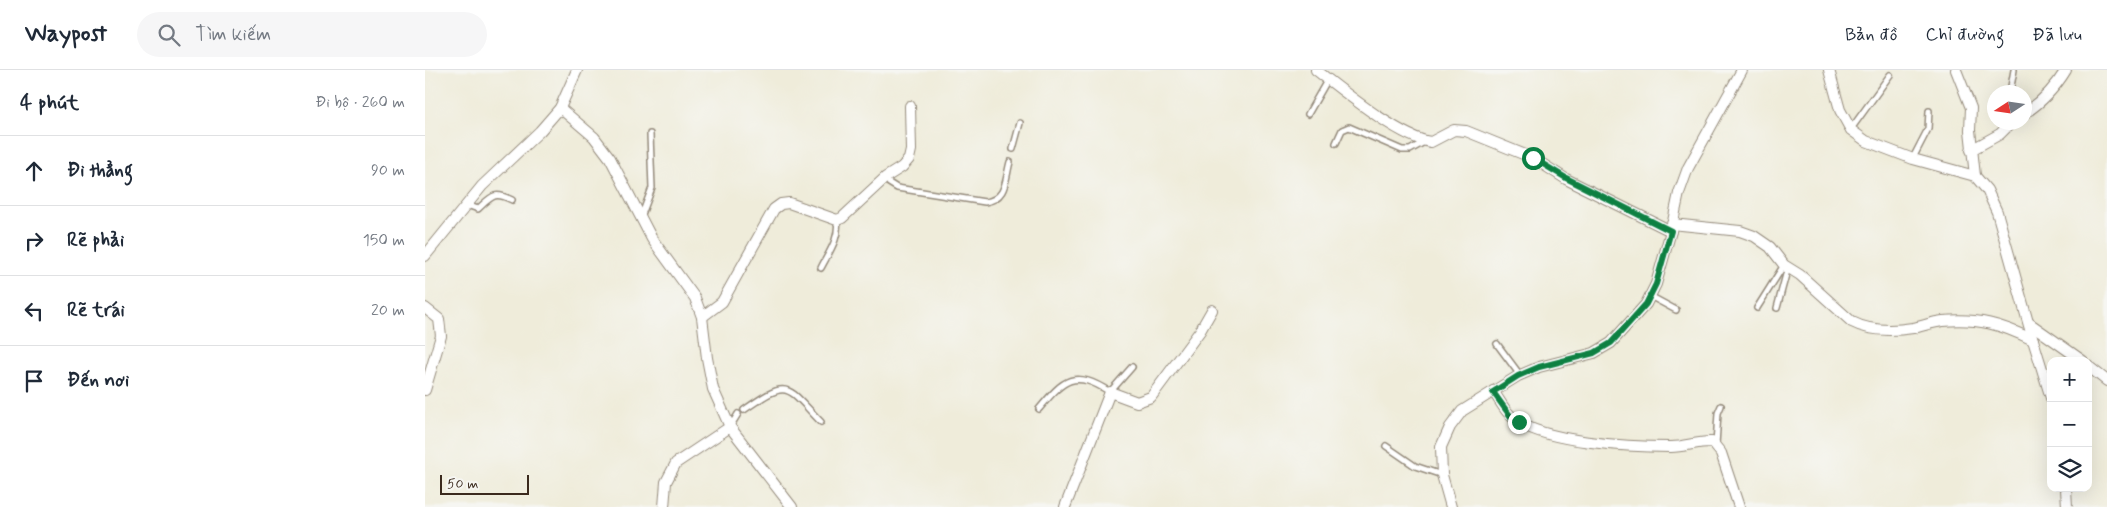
<!DOCTYPE html>
<html lang="vi">
<head>
<meta charset="utf-8">
<style>
	body { margin:0; font-family:Mynerve,sans-serif; background:#f6f6f7; color:#1f2937 }
	.controls { position:absolute; right:15px; bottom:15px; display:grid; overflow:hidden; border-radius:10px; box-shadow:0 5px 20px #0002 }
	.controls button { width:45px; height:45px; display:grid; place-items:center; padding:0; border:0; border-bottom:1px solid #e0e1e3; background:#fff; color:#1f2937; font:25px sans-serif }
	.compass { position:absolute; left:1562px; top:15px; width:45px; height:45px; border-radius:50%; background:#fff; box-shadow:0 5px 20px #0002; rotate:258deg }
	.scale { position:absolute; left:15px; bottom:12px; width:89px; box-sizing:border-box; padding-left:5px; border:2px solid #3b2a1e; border-top:0; font-size:14px; line-height:18px; white-space:nowrap; color:#3b2a1e; -webkit-text-stroke:4px #f6f6f2; paint-order:stroke }
	.stop { position:absolute; width:15px; height:15px; margin:-11px; border:4px solid #0b8043; border-radius:50%; background:#fff }
	.stop.end { background:#0b8043; border-color:#fff; box-shadow:0 1px 5px #0008 }
	.list { margin:0; padding:0; list-style:none }
	h2 { display:flex; justify-content:space-between; align-items:center; height:65px; margin:0; padding:0 20px; font-size:21px }
	h2 small { font-size:16px; font-weight:400; color:#747a83 }
	.list li { display:grid; grid-template-columns:32px 1fr auto; gap:15px; align-items:center; box-sizing:border-box; height:70px; padding:0 20px; border-top:1px solid #e0e1e3 }
	.list b { display:block; font-size:19px; white-space:nowrap }
	.list em { font-size:16px; font-style:normal; color:#747a83 }
	.icon { flex:none; width:28px; height:28px; fill:none; stroke:currentColor; stroke-width:2; stroke-linecap:round; stroke-linejoin:round }
	.map { position:relative; flex:none; width:1682px; height:437px; overflow:hidden }
	header { display:flex; align-items:center; gap:30px; box-sizing:border-box; height:70px; padding:0 25px; background:#fff; border-bottom:1px solid #e0e1e3 }
	header strong { font-size:24px }
	nav { display:flex; gap:28px; margin-inline-start:auto; font-size:18px }
	.search { width:350px; height:45px; background:#f6f6f7; display:flex; align-items:center; gap:12px; box-sizing:border-box; padding:0 18px; border-radius:28px; color:#747a83; font-size:19px }
	main { display:flex }
	aside { flex:1; background:#fff }
	.map>svg:first-child { display:block }
	.lines { fill:none; stroke-linecap:round; stroke-linejoin:round }
	.lane-casing { stroke:#958b7c; stroke-width:8 }
	.street-casing { stroke:#958b7c; stroke-width:12 }
	.lane { stroke:#fff; stroke-width:5 }
	.street { stroke:#fff; stroke-width:10 }
	.route { stroke:#0b8043; stroke-width:6 }
</style>
</head>
<body>
<header>
<strong>Waypost</strong>
<div class="search"><svg class="icon" aria-label="search" viewBox="0 0 24 24"><circle cx="10" cy="10" r="6"/><path d="M15 15l6 6"/></svg>Tìm kiếm</div>
<nav><a>Bản đồ</a><a>Chỉ đường</a><a>Đã lưu</a></nav>
</header>
<main>
<aside>
<h2>4 phút<small>Đi bộ · 260 m</small></h2>
<ul class="list">
<li><svg class="icon" aria-label="ahead" viewBox="0 0 24 24"><path d="M12 20V5M6 11l6-6 6 6"/></svg><div><b>Đi thẳng</b></div><em>90 m</em></li>
<li><svg class="icon" aria-label="right" viewBox="0 0 24 24"><path d="M7 20v-9h11M14 6l5 5-5 5"/></svg><div><b>Rẽ phải</b></div><em>150 m</em></li>
<li><svg class="icon" aria-label="left" viewBox="0 0 24 24"><path d="M17 20v-9H6M10 6l-5 5 5 5"/></svg><div><b>Rẽ trái</b></div><em>20 m</em></li>
<li><svg class="icon" aria-label="arrive" viewBox="0 0 24 24"><path d="M6 21V4h12l-3 4 3 4H6"/></svg><div><b>Đến nơi</b></div></li>
</ul>
</aside>
<div class="map">
<svg width="1682" height="437" viewBox="0 0 1682 437">
	<rect width="100%" height="100%" fill="#f6f6f2"/>
	<filter id="ink" filterUnits="userSpaceOnUse"><feTurbulence type="fractalNoise" baseFrequency=".02" numOctaves="2"/><feDisplacementMap in="SourceGraphic" scale="10" xChannelSelector="R" yChannelSelector="G"/><feConvolveMatrix kernelMatrix="1 2 1 2 8 2 1 2 1" color-interpolation-filters="sRGB"/></filter>
	<filter id="wash" filterUnits="userSpaceOnUse"><feTurbulence type="fractalNoise" baseFrequency=".0096" numOctaves="4" result="noise"/><feDisplacementMap in="SourceGraphic" scale="20" xChannelSelector="R" yChannelSelector="G"/><feGaussianBlur stdDeviation="1.12" result="paint"/><feColorMatrix in="noise" values="0 0 0 0 0 0 0 0 0 0 0 0 0 0 0 0 0 1.4 0 .05"/><feComposite in="paint" operator="in"/></filter>
	<g filter="url(#wash)">
		<rect width="100%" height="100%" fill="#efecda"/>
	</g>
	<g filter="url(#ink)">
		<g class="lines">
			<g class="lane-casing">
				<g id="lane">
					<path d="M1585 22 1589 0"/>
					<path d="M883 44 903 9"/>
					<path d="M1426 59 1465 5"/>
					<path d="M911 73 917 60 924 57 977 80H985L1001 71"/>
					<path d="M588 79 595 53"/>
					<path d="M1488 88 1503 59 1504 41"/>
					<path d="M461 107 464 113 472 118 560 132C582 129 580 110 585 92"/>
					<path d="M42 135 53 139C67 126 69 121 87 130"/>
					<path d="M216 147 227 118 225 64"/>
					<path d="M396 198C404 182 415 168 412 150"/>
					<path d="M1225 226 1251 240"/>
					<path d="M1332 238 1359 195"/>
					<path d="M1352 238 1363 197"/>
					<path d="M1072 274 1095 305"/>
					<path d="M614 339C639 309 649 299 685 322L707 297"/>
					<path d="M319 340C365 308 360 315 396 352"/>
					<path d="M305 357 313 344"/>
					<path d="M1291 375 1293 343 1296 336"/>
					<path d="M961 376 990 396 1017 405"/>
				</g>
			</g>
			<g class="street-casing">
				<g id="street">
					<path d="M891 0C917 20 975 68 1006 72L1029 60 1041 61 1108 88 1141 109 1246 161"/>
					<path d="M1404 0 1415 40 1426 60 1441 71 1488 89 1550 106 1562 120 1572 142 1608 270 1626 328"/>
					<path d="M1531 0 1546 38 1545 60 1550 106"/>
					<path d="M135 38 169 67 185 88 227 169 270 228 277 247 282 288 288 319 305 357 367 437"/>
					<path d="M1600 43C1617 32 1630 18 1641 0"/>
					<path d="M1546 80 1575 64 1587 52"/>
					<path d="M1247 154 1315 161 1329 166 1345 177 1359 195 1375 205 1427 252C1444 261 1468 261 1488 258 1498 256 1508 252 1518 251 1553 248 1576 254 1608 270"/>
					<path d="M0 186 57 116 115 61 135 38 152 0"/>
					<path d="M0 238 14 249 16 266 0 320"/>
					<path d="M277 247 297 232 349 139 356 134 364 133 412 150 417 148 461 107 477 97 484 89 486 80 485 36"/>
					<path d="M1604 253 1658 291"/>
					<path d="M1663 296 1682 311"/>
					<path d="M1068 321C1074 329 1079 340 1086 346 1113 373 1209 377 1246 377 1260 377 1274 371 1287 372L1296 383 1314 437"/>
					<path d="M1641 418 1642 437"/>
					<path d="M239 437 241 412 251 393 305 357"/>
					<path d="M640 437 685 322 712 332 726 327 775 261 787 240"/>
					<path d="M1026 437 1017 405 1016 377 1025 357 1037 341 1093 306 1114 297 1169 283 1186 273 1221 234 1231 214 1246 161 1254 123 1263 98 1317 0"/>
				</g>
			</g>
			<use href="#lane" class="lane"/>
			<use href="#street" class="street"/>
		</g>
	</g>
	<g class="lines" filter="url(#ink)">
		<path class="route" d="M1094 352 1086 347 1068 322 1093 306 1114 297 1169 283 1186 273 1221 234 1231 214 1246 161 1141 108 1108 88"/>
	</g>
</svg>
<div class="controls">
<button>+</button>
<button>−</button>
<button><svg class="icon" aria-label="layers" viewBox="0 0 24 24"><path d="M12 4l9 5-9 5-9-5zM3 14l9 5 9-5"/></svg></button>
</div>
<svg class="compass" viewBox="-18 -18 36 36"><path d="M0-13l5 13h-10z" fill="#e53935"/><path d="M0 13l5-13h-10z" fill="#747a83"/></svg>
<div class="scale">50 m</div>
<div class="stop" style="left:1108px;top:88px"></div>
<div class="stop end" style="left:1094px;top:352px"></div>
</div>
</main>
</body>
</html>
